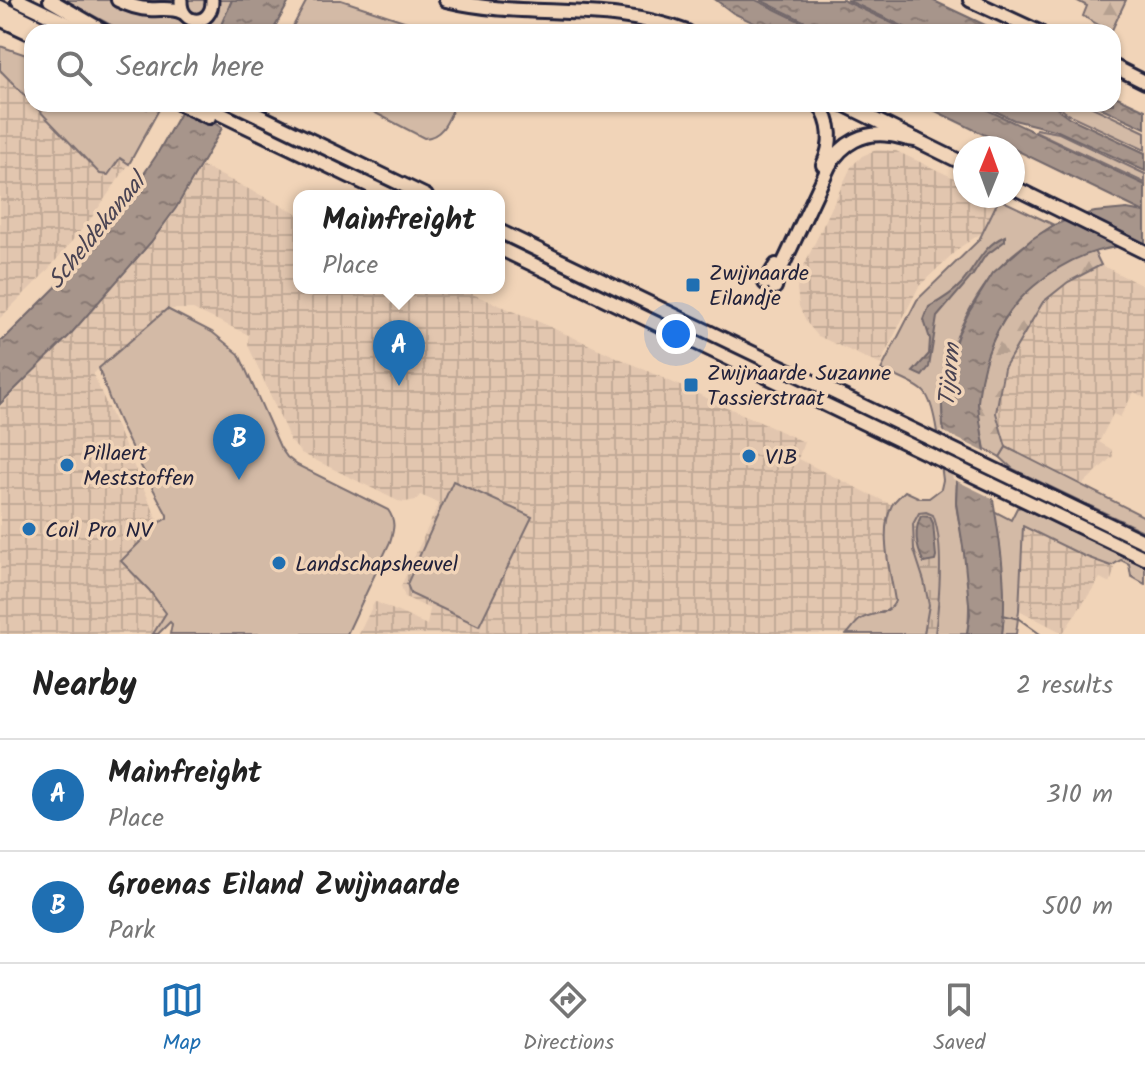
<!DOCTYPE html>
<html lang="en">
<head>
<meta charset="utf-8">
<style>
	body { margin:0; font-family:Kalam,sans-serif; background:#f2f2f2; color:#222 }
	.compass { position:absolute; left:953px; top:136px; width:72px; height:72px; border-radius:50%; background:#fff; box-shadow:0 2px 6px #0004; rotate:1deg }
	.you { position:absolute; left:676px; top:334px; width:28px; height:28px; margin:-20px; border:6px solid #fff; border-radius:50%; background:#1a73e8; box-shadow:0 0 0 12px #1a73e833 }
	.badge { display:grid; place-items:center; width:52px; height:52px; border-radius:50%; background:#1f6fb2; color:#fff; font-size:26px; font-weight:700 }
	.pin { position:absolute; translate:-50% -66px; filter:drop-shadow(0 2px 4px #0008) }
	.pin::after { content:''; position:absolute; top:42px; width:28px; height:24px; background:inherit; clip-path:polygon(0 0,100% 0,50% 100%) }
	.popup { position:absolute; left:293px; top:190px; width:212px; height:104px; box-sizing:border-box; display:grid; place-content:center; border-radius:16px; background:#fff; filter:drop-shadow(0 2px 6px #0005); font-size:26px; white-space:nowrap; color:#767676 }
	.popup b { font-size:30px; color:#222 }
	.popup::after { content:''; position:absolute; left:50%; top:100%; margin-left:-16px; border:16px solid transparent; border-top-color:#fff }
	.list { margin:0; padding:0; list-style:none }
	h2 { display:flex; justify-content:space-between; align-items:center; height:104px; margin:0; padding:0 32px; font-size:34px }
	h2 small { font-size:26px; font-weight:400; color:#767676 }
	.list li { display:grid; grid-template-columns:52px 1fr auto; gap:24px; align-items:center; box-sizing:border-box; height:112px; padding:0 32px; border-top:2px solid #e0e0e0 }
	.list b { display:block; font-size:30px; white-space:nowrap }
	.list p { margin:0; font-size:26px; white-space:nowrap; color:#767676 }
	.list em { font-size:26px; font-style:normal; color:#767676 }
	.icon { flex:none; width:44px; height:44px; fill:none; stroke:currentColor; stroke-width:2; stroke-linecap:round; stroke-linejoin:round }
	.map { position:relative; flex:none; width:1145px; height:634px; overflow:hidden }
	.search { position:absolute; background:#fff; box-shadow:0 2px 6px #0004; left:24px; right:24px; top:24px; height:88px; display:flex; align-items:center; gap:20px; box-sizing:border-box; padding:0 28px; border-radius:24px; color:#767676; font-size:30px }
	.sheet { height:328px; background:#fff }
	nav { display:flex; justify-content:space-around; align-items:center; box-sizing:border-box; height:112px; border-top:2px solid #e0e0e0; background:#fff; font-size:22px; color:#767676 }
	nav a { display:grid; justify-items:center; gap:4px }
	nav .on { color:#1f6fb2 }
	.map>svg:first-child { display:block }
	.industrial { fill:url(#industrial-grid) }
	.green { fill:#d3baa6; stroke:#7a6e70; stroke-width:2 }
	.forest { fill:url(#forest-firs); stroke:#7a6e70; stroke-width:2 }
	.wetland { fill:url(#wetland-marsh); stroke:#7a6e70; stroke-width:2 }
	.water { fill:url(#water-ripples); stroke:#72676b; stroke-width:2 }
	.pier { fill:#f1d4b8 }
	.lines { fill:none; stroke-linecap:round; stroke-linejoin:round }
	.stream { stroke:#72676b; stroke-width:2 }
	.major-casing { stroke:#22223b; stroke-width:17 }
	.highway-casing { stroke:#22223b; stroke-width:18 }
	.major { stroke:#f1d4b8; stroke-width:11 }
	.highway { stroke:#f1d4b8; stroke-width:12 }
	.poi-dot { fill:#1f6fb2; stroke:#f1d4b8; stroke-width:3 }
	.labels { text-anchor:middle; stroke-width:7; stroke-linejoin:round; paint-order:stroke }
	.poi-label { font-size:22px; fill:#22223b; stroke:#f1d4b8; text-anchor:start }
	.water-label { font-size:24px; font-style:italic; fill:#4a4453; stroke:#f1d4b8 }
</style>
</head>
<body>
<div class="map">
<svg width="1145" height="634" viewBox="0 0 1145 634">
	<defs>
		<pattern id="industrial-grid" width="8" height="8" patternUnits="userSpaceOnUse" patternTransform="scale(2)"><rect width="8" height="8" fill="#e2c6af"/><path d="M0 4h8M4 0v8" fill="none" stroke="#c2aa97"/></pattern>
		<pattern id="forest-firs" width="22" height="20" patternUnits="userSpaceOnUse" patternTransform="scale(2)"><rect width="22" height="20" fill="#d3baa6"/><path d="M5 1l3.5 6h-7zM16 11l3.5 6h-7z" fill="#b5a090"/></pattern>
		<pattern id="wetland-marsh" width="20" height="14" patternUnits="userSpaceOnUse" patternTransform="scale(2)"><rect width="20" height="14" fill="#d3baa6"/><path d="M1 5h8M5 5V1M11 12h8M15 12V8" fill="none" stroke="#b5a090"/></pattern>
		<pattern id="water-ripples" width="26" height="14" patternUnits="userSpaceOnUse" patternTransform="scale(2)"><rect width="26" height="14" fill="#a7958b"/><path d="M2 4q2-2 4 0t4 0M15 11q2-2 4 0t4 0" fill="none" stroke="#887973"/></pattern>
	</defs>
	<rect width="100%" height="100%" fill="#f1d4b8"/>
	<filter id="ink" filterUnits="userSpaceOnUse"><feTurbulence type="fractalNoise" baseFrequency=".0125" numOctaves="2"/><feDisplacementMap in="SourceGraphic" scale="16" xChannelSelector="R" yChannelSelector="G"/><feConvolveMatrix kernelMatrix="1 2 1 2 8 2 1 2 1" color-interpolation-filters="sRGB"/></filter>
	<g filter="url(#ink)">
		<g class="industrial">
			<path d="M0 70 32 104 129 164 92 217 46 272 0 318Z"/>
			<path d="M876 150 896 151 965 183V196H992L999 199 983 232 959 248 919 286 885 354 881 365 818 336 807 323 799 306 797 288 801 272 851 167 862 156Z"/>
			<path d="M202 166 299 214V288H458L537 321 804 442 798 459 892 505 887 526V552L895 601 892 608 887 611 872 614 858 621 847 634H359L374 603 376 602 427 625 430 609 405 597 401 586 439 503 420 495 416 500 405 502 398 501 301 453 290 440 269 392 248 345 249 335 193 309H167L93 374 159 523 152 530 149 590 166 613 153 634H0V407L71 335 152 243 177 209Z"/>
			<path d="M1101 265 1145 287V398L1134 392 1120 417 1113 414 1099 442 1111 449 1113 456 1082 485 1006 447 996 414 1004 368 1043 302 1068 282Z"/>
			<path d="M1022 526 1072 551 1115 568 1110 583 1100 578 1063 633 1019 610Z"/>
		</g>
		<g class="green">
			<path d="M64 0H232L218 32H124Z"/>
			<path d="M307 0H341L425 28 453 32H290Z"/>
			<path d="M0 46 32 57V103L0 70Z"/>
			<path d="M33 104H136L147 109 149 104H162L129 164 120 158 108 175 100 174Z"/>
			<path d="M358 104H455C448 120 443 137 424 138Z"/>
			<path d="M1055 104H1086L1145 132V150L1068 114Z"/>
			<path d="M1036 129 1059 133 1145 174V183L1035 131Z"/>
			<path d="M999 199 1054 225C1039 235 1023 245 1010 257 972 292 940 358 942 410 943 433 952 454 956 476 958 484 956 492 956 500 956 508 958 517 960 525 965 560 973 598 967 634H847C852 629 855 623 861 619 874 611 889 616 895 601 891 573 878 532 892 505 895 500 901 495 905 491L920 498H929L941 489 943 480C940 460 937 408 925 393 918 384 892 375 881 370L917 300 979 240Z"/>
			<path d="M167 309 212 332 239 354 280 447 287 457 297 465 388 510C396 521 394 529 390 542L347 634H170L172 624 170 622 158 634H153L166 613 149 590 121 561 159 523 167 518V515C143 469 113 418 99 368Z"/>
			<path d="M1006 447 1145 517V532L1013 469 1000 457Z"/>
			<path d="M453 481 532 517 479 626 411 594 407 584Z"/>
			<path d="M1022 507 1145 566V584L1131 576 1129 564 1121 560 1111 566 1084 556 1023 526 1019 610 1016 634H1002C1007 593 1000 552 994 511L1011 520 1017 508Z"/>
		</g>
		<g class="forest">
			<path d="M1076 0H1126L1111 32 1083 16 1087 6Z"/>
			<path d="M1094 251 1101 265 1068 282 1043 302 1004 368 996 413 1006 447 1000 457 985 449C982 433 977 415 978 400 982 342 1015 290 1065 263 1074 258 1085 255 1094 251Z"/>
		</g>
		<path class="wetland" d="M926 512 933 515C945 545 939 602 935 634H924L929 605 924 581 914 550 913 524 919 513Z"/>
		<g class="water">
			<path d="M232 0H290L272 32H218Z"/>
			<path d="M716 0H756L822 32H773L733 13Z"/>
			<path d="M760 0H843L911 32H826Z"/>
			<path d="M847 0H932L1000 32H915Z"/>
			<path d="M1113 95 1145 110V128L1093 104H1113Z"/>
			<path d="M185 104 222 128 176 208 151 242 69 336 0 404V340H3L76 267 109 225 156 156Z"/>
			<path d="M921 104H975L1145 185V244C1100 246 1068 257 1034 286 1005 310 988 343 981 380 980 388 978 396 978 404 979 418 982 432 984 446 993 505 1010 575 1002 634H967L970 614 964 553 956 503 957 479 943 426 942 406 944 375 959 332 969 312 993 273 1032 239 1054 225 1078 216 1095 212 1127 209 1144 212Z"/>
			<path d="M980 104H1051L1070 118 1145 153V171L1058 131 1014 120Z"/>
			<path d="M1005 236V241L985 256 973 275 937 317 929 367 922 376 913 372 929 354 930 339 924 320 929 307C940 301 953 293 961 284 977 266 982 246 1005 236Z"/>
			<path d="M921 516 930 517 933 523 936 557 935 561 924 563C917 549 913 532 921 516Z"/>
		</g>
		<path class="pier" d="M940 430 989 454 996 500 953 479Z"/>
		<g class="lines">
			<path class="stream" d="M1003 615 1019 619 1040 634"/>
			<g class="major-casing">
				<path id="major" d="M181 0C180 27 213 27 212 0"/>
			</g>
			<g class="highway-casing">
				<g id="highway">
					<path d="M18 0 85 32"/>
					<path d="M50 0 105 32"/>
					<path d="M118 0C128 5 138 9 149 9 161 10 171 7 182 12"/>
					<path d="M446 0C527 20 606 1 687 32"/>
					<path d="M970 0 1039 32"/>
					<path d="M0 7 51 32"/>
					<path d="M0 19 32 34"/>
					<path d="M1113 66 1145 82"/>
					<path d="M180 104 209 117"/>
					<path d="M200 104 391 196"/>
					<path d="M235 104 426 196"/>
					<path d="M819 104C832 123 833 144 823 165"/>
					<path d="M843 104 965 164"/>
					<path d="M1013 187 1145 252"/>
					<path d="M499 231 1145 542"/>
					<path d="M499 248 1145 558"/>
					<path d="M765 283 776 265"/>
					<path d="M775 287 778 275 829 166C842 143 864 131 890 135 900 136 907 140 916 140"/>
				</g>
			</g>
			<use href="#major" class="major"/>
			<use href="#highway" class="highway"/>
		</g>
	</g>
	<g class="poi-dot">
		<rect x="685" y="277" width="16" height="16" rx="4"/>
		<rect x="683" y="377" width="16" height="16" rx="4"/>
		<circle cx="749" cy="456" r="8"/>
		<circle cx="67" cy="465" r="8"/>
		<circle cx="29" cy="529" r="8"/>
		<circle cx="279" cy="563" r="8"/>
	</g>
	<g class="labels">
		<g class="poi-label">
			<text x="709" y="280">Zwijnaarde<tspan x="709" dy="25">Eilandje</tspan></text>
			<text x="707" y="380">Zwijnaarde Suzanne<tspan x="707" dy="25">Tassierstraat</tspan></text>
			<text x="83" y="460">Pillaert<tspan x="83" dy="25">Meststoffen</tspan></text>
			<text x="765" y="464">VIB</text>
			<text x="45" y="537">Coil Pro NV</text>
			<text x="295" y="571">Landschapsheuvel</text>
		</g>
		<g class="water-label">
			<text transform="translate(96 231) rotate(-51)" y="8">Scheldekanaal</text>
			<text transform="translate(949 375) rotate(-85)" y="8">Tijarm</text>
		</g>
	</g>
</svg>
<svg class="compass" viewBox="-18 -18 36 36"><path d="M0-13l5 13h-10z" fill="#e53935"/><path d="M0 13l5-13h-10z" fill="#767676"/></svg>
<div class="you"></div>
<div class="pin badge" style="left:399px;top:386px">A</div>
<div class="popup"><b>Mainfreight</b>Place</div>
<div class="pin badge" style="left:239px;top:480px">B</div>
<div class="search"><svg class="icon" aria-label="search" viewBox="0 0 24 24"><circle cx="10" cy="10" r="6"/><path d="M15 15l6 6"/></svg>Search here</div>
</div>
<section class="sheet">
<h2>Nearby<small>2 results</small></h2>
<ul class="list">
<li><span class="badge">A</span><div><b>Mainfreight</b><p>Place</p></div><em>310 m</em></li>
<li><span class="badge">B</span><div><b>Groenas Eiland Zwijnaarde</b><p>Park</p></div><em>500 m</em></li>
</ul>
</section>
<nav>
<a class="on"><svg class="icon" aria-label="map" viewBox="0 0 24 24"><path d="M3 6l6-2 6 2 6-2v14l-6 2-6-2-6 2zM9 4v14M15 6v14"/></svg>Map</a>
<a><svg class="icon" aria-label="directions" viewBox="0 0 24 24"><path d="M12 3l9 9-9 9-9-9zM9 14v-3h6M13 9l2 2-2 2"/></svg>Directions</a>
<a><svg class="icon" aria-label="saved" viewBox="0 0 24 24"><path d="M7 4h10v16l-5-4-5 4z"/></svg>Saved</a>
</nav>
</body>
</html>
